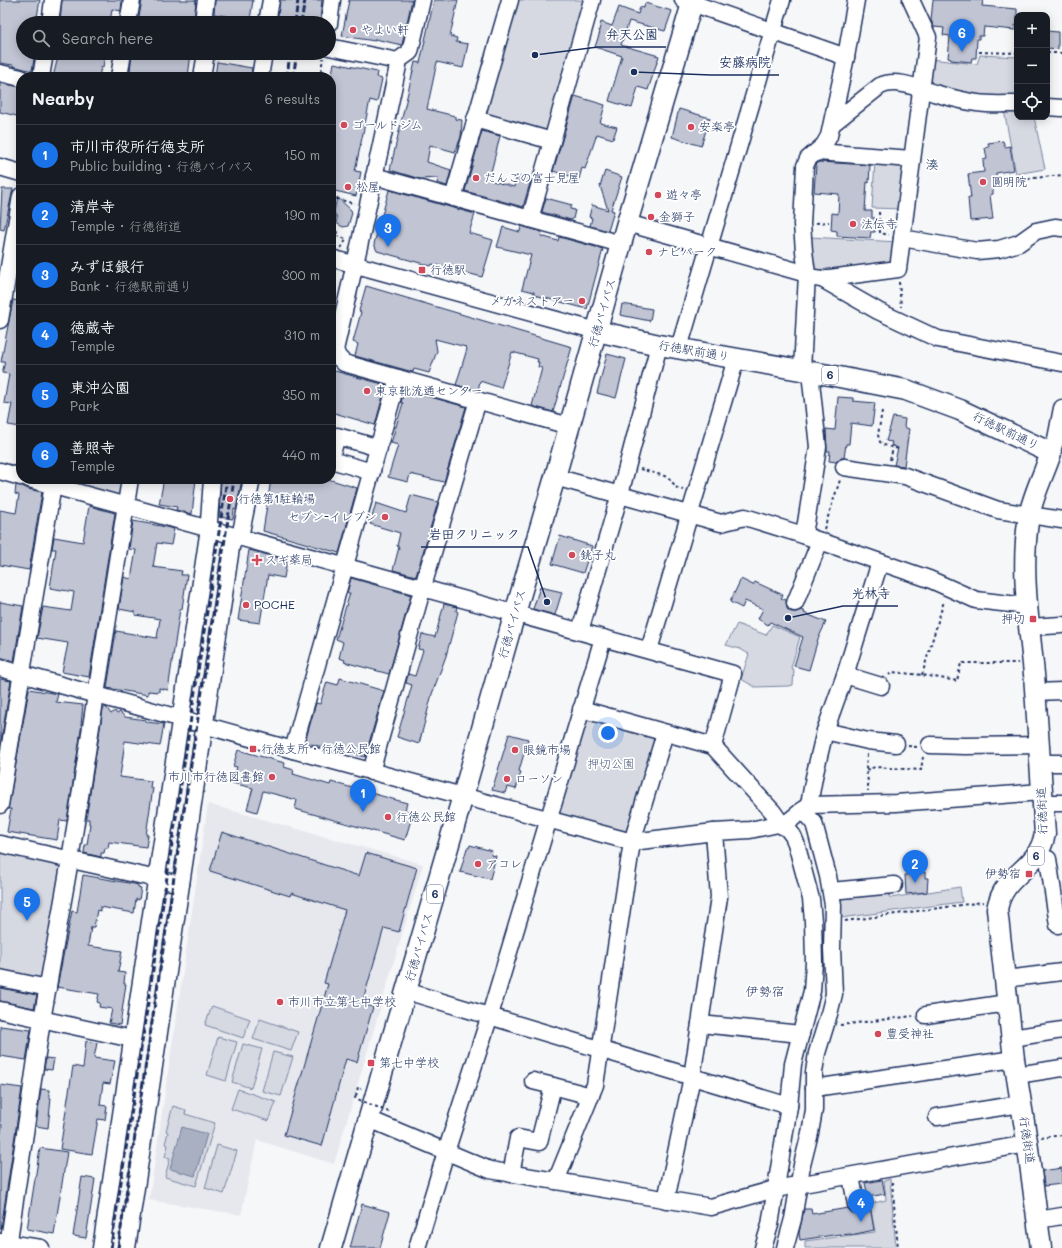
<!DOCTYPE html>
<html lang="en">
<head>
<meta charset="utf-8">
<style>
	body { margin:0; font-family:Mali,"Klee One",sans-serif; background:#242831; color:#f1f3f6 }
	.controls { position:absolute; right:12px; top:12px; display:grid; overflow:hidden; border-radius:8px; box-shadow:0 2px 10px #0003 }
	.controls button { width:36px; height:36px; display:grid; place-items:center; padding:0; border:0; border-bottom:1px solid #363941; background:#171b24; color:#f1f3f6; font:20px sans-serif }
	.you { position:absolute; left:608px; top:733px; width:14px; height:14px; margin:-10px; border:3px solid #fff; border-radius:50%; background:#1a73e8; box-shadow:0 0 0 6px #1a73e833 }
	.badge { display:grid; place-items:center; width:26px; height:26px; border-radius:50%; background:#1a73e8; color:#fff; font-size:13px; font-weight:700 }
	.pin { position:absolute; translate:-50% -33px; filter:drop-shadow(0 1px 2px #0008) }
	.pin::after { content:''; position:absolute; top:21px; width:14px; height:12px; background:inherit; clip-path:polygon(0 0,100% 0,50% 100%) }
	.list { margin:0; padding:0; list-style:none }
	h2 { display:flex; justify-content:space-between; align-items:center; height:52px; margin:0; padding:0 16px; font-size:17px }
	h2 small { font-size:13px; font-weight:400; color:#9ea1a6 }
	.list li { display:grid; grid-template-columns:26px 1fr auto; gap:12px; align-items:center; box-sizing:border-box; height:60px; padding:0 16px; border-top:1px solid #363941 }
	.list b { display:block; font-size:15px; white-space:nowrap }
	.list p { margin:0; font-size:13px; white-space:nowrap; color:#9ea1a6 }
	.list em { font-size:13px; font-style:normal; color:#9ea1a6 }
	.icon { flex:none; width:22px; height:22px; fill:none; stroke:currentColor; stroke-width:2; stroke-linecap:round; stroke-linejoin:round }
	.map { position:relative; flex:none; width:1062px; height:1248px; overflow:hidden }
	.search { position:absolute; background:#171b24; box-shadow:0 2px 10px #0003; left:16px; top:16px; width:320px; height:44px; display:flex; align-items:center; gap:10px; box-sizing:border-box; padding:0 14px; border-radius:22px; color:#9ea1a6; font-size:15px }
	.panel { position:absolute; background:#171b24; box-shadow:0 2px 10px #0003; left:16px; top:72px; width:320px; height:412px; border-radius:16px }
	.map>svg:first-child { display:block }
	.built { fill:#e6e8ee }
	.green { fill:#d6d9e2; stroke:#7884a0 }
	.water { fill:#a9b0c1; stroke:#707c99 }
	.building { fill:#c0c4d3; stroke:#1b2f5e }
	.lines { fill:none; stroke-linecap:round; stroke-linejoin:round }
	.minor-casing { stroke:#1b2f5e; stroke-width:19 }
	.major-casing { stroke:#1b2f5e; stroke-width:23 }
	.path { stroke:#1b2f5e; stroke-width:2; stroke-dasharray:3 3; stroke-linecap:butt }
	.minor { stroke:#fff; stroke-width:16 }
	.major { stroke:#fff; stroke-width:20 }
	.rail { stroke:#1b2f5e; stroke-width:3; stroke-dasharray:6 3; stroke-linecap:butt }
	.path-bridge { stroke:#1b2f5e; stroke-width:2; stroke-dasharray:3 3; stroke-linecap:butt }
	.poi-dot { fill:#d1495b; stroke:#fff; stroke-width:1.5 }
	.labels { text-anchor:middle; stroke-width:3.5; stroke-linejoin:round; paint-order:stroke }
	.shield { fill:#fff; stroke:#5f6d8e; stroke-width:1 }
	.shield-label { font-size:11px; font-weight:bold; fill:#1b2f5e }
	.poi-label { font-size:12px; fill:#1b2f5e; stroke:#fff; text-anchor:start }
	.street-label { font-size:12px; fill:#1b2f5e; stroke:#fff }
	.park-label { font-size:12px; fill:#4a5a7f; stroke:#fff }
	.neighbourhood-label { font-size:13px; fill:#1b2f5e; stroke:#fff }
	.leader { fill:none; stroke:#1b2f5e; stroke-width:1.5 }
	.callout-dot { fill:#1b2f5e; stroke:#fff; stroke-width:1.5 }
	.callout-label { font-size:13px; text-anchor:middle; font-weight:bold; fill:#1b2f5e; stroke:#fff; stroke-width:3.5; stroke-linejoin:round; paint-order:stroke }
</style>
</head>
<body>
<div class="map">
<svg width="1062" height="1248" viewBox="0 0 1062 1248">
	<rect width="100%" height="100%" fill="#f6f7f9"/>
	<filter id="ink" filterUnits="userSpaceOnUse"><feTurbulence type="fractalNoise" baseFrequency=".025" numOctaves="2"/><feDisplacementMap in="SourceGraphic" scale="8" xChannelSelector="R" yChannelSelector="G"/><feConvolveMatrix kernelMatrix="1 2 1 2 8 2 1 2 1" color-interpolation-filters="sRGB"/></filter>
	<g filter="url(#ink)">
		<path class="built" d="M208 804 423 864 334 1164 257 1140 241 1215 149 1200Z"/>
		<g class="green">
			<path d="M516 0H587L549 131 544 134 485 117 482 111Z"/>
			<path d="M980 55 1017 57V99L979 98 928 87 929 59 977 64Z"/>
			<path d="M1017 108V117H1034L1045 169 1016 174 1004 110Z"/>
			<path d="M875 161 908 164 902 209 872 208Z"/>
			<path d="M810 237 898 242 893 264 814 272Z"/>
			<path d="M61 479H125L122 494 118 497 63 481Z"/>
			<path d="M737 624 766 635 772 625 800 637 791 668 794 670 793 685 789 686 755 687 741 679 749 654 740 649 726 645Z"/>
			<path d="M589 716 655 734 658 740 630 830 626 833 560 816 557 811 584 720Z"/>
			<path d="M0 852 62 866 44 980 0 974Z"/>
			<path d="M960 887 962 902 840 918 839 899 877 895 888 888 890 898Z"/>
			<path d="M212 1006 250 1019 243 1038 205 1025Z"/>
			<path d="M260 1019 298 1032 291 1051 253 1039Z"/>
			<path d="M218 1037 237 1042 226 1081 207 1075Z"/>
			<path d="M243 1044 262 1049 251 1088 232 1082Z"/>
			<path d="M273 1052 293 1057 281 1096 262 1091Z"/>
			<path d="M238 1089 276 1102 269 1121 231 1109Z"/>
			<path d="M173 1106 186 1110 185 1114 215 1123 196 1186 165 1177 170 1158 165 1157 168 1145 165 1144 168 1132 166 1131Z"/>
			<path d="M217 1145 237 1151 224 1194 205 1188Z"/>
			<path d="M890 1179 896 1248H805V1241L875 1232 870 1204 886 1200 884 1181Z"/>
		</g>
		<path class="water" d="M182 1127 207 1134 195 1176 170 1169Z"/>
		<g class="building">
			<path d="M0 0H40L36 23H23V53H35L32 71 13 66V65L0 63Z"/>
			<path d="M62 0H122L121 11 112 9 110 23H60Z"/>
			<path d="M142 0H196L195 12V23H138Z"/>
			<path d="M215 0H253L250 20 214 14Z"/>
			<path d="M280 0H322L320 23H277Z"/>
			<path d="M349 0H412L402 45 375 39V41L342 36Z"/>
			<path d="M434 0H458L450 36 457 38 456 42 468 44 463 68 437 62 427 109 455 116V119L462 120 461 137 455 152 430 145 427 162 451 170 447 186 437 183 438 178 420 179 390 170 415 62 420 63Z"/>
			<path d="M933 0H983L982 6 1017 9V26L1015 25V30L984 27 983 36H979V39H977L976 58H972L971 62 951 60V59L948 58 950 36 943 35 944 28 934 27 931 20Z"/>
			<path d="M645 3 672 11 665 31 629 21 621 45 659 56 648 90 638 87 632 108 609 101 622 56 595 47 600 32 599 31 601 22 612 26 619 7 638 14 640 7 644 8Z"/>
			<path d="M1047 31 1058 32V49L1047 48Z"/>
			<path d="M59 53H105L103 68 101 67 99 77H53Z"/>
			<path d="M132 53H191L188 77H164L130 71Z"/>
			<path d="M217 62 252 68 251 77H215Z"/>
			<path d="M334 63 377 72 376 77 382 79 377 102 370 100 355 171 361 172 356 196 331 190V79Z"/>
			<path d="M0 83 21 87V117L0 112Z"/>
			<path d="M575 96 605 105 600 123 617 127 613 139 597 134 585 169 582 168 579 179 553 171Z"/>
			<path d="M679 109 710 118 701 146 672 137Z"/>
			<path d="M482 131 500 136 489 180 514 187 517 176 531 180 523 207 465 191Z"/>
			<path d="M1003 141 1005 147 1010 146 1014 170 996 173 997 187H993V194L990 195 993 219 970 221 968 198H971L968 174 984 172 983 160 987 159 985 148 989 147 988 143Z"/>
			<path d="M819 162 870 165 869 183 867 182 865 211H872V218H876L875 232H871L870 238 837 236V231L831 230 832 213 838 214 839 194 814 192 816 165Z"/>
			<path d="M605 171 622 177 611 210 614 211 608 231 590 226 592 218 589 217 592 205 608 210 600 186Z"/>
			<path d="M2 189H13L4 230 0 229Z"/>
			<path d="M389 190 475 214 469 233 493 240 482 277 432 264 431 266 377 251 374 244Z"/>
			<path d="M337 197 351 210 352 213 348 226 343 227 336 223 337 218 334 212Z"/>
			<path d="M546 198 572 205 570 209 575 210 573 219 571 220 542 212Z"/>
			<path d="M521 226 542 232 541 236 558 241 559 237 603 249 587 309 534 295V292L522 289 531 255 497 247 503 227 520 232Z"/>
			<path d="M366 286 572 347 553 412 532 406 542 368 538 367 539 362H537L538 359 512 352 501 388 480 381 478 391 456 385 467 349 465 348 466 347 435 339 437 351 429 373 414 369 413 372 355 356 358 344 353 342 361 312 359 311Z"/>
			<path d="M13 300 21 301V427L8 425 12 404 4 403 9 374 2 373 5 362H1Z"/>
			<path d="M622 304 652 309 650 321 620 315Z"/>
			<path d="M607 354 626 359 616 398 597 393Z"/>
			<path d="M331 370 386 385 375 425 331 412Z"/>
			<path d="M406 390 466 407 444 482 410 474 408 482 388 477 398 445 391 443 403 403 401 402 404 392Z"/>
			<path d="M838 397 853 398V401L875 403 872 426 851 423 849 444H846L844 458H840L836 462 829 461 830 451H827L826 429 835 430Z"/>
			<path d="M893 417 905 419 904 427 909 429 904 466 894 465 898 448 891 445 892 442 886 441Z"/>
			<path d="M164 479H196L192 514 176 510 177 507 159 504Z"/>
			<path d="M221 479H242L236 510 234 509 233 519 219 517Z"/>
			<path d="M271 479H328L357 488 339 553 263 531Z"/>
			<path d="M16 485 23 486 28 489 42 492 29 570 0 565V510L16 513 19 495 15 494Z"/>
			<path d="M411 495 438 502 416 576 393 570 399 547 397 546 400 533 370 524 376 503 406 513Z"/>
			<path d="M89 506 115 513 89 677 62 672 68 643 37 638 43 607 71 611 74 592 50 588 56 549H52L54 537 83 542Z"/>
			<path d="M133 521 161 526 174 529 171 545 157 543 153 567 182 571 181 575H187L182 609H180L168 690 159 688V692L148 691V695L107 688 116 631 157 638 160 619 135 615V612L119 609 124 577 131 579 136 550 129 549Z"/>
			<path d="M560 536 592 546 583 573 552 564Z"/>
			<path d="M249 550 287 560 284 578 268 575 260 623 238 620Z"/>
			<path d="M351 578 411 595 389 674 344 662 345 660 339 658 343 642 336 639 350 593H347Z"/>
			<path d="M741 579 753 585 755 582 783 595 781 598 786 600 787 609 791 612H796L801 610 805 612 804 613 826 622 818 639 809 670 794 666 803 637 770 622 768 625 758 619 763 609 745 601 742 608 730 602Z"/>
			<path d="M540 587 562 592 555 615 533 609Z"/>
			<path d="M0 602 23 606 14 661 0 657Z"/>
			<path d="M444 604 457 607 456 611 458 612 446 656 432 694 419 744 397 737 412 685 406 683 408 674 415 676 423 650 418 649 422 634 435 637Z"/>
			<path d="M340 678 384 691 365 757 329 747V749L305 742 316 703 320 704 327 682 338 685Z"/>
			<path d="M0 679 11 681 0 747Z"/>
			<path d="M29 689 58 694 56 702 83 705 81 725 82 724 67 821 60 820 57 840 7 832 11 809H8Z"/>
			<path d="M106 707 111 714 115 711 117 714 120 712 125 717 146 720V722L164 724 160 746 125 741 120 777 151 781 150 788H153L146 835H148L146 847 109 842 108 848H105L104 853H101V857L84 853 85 845H87L90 824H89V819H86L103 709Z"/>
			<path d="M509 734 528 739 519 771 521 772 516 789 507 787 505 793 492 790Z"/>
			<path d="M238 750 285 763 284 767 294 770 293 774 330 785 331 782 407 803 405 810 413 813 405 840 295 809 297 800 263 791 257 812 247 809 253 788 232 783 237 767 233 766Z"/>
			<path d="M222 832 359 876 366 853 417 868 399 932 384 928 362 1004 373 1007 357 1062 346 1059 322 1146 284 1135 328 984 324 983 345 910 291 893 290 896 210 871Z"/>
			<path d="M470 845 492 851 491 855 496 856 490 879 460 872 467 848H469Z"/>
			<path d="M925 872V878H928L927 892 906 894 905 875Z"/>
			<path d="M83 875 134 884 138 885V887L141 888 139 900 136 899 134 913 100 907V911L97 910 94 927H91L88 946 122 951 118 972 125 973 124 984H126L120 1025 109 1023 112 1009 99 1007 100 1003 97 1002 99 994 57 987 72 911 77 912Z"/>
			<path d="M0 988 37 995 34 1008 0 1001Z"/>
			<path d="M0 1026 31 1030 26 1060 0 1056Z"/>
			<path d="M86 1041 97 1043 94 1058 115 1061 110 1084 103 1083 100 1105 107 1106 105 1120 98 1119 92 1154 60 1149 73 1066 83 1068Z"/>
			<path d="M46 1058 54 1059 52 1070 44 1069Z"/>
			<path d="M0 1085 22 1088 1 1229H0V1139L2 1125 0 1124Z"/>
			<path d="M41 1089 49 1090V1098H51L48 1128 36 1126Z"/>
			<path d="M40 1148 67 1152 54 1234 27 1229Z"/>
			<path d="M1062 1168V1184L1044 1186 1042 1171Z"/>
			<path d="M82 1177 95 1179 86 1238 73 1236Z"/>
			<path d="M882 1180 885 1194 868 1197 865 1183Z"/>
			<path d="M868 1195 874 1230 851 1235V1234L840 1235V1234L800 1240 799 1233 804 1209H811L812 1214 848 1208 852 1213H858L862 1211 865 1208 864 1196Z"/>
			<path d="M362 1204 390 1212 380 1248H350Z"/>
		</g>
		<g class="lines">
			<g class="minor-casing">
				<g id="minor">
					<path d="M683 0 846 57"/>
					<path d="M50 23 53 0"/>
					<path d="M128 23 132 0"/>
					<path d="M205 23 204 13 206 0"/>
					<path d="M267 23 271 0"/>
					<path d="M329 24 332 0"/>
					<path d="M329 47 393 60 396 62 398 66 360 242 335 350 331 349"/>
					<path d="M396 62 410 52 422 0"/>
					<path d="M0 73 21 78"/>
					<path d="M41 77 45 53"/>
					<path d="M119 77 123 53"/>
					<path d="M202 77 206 53"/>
					<path d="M260 77 264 53"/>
					<path d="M1047 107 1062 108"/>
					<path d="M475 119 552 141"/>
					<path d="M832 124 880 86C896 78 918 88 934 93 948 97 963 101 977 103 990 105 1004 104 1017 104"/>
					<path d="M817 152 912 159"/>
					<path d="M0 167 21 173"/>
					<path d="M374 176 621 244"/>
					<path d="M453 198 510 0"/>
					<path d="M530 219 592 0"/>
					<path d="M627 223 807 274"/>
					<path d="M902 238 977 251 999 249 1019 243 1036 231 1055 227 1062 228"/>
					<path d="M331 258 597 331"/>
					<path d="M807 277 822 279 898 269 928 37 911 0"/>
					<path d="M822 279 878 311 938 339 1062 363"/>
					<path d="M0 320 21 196"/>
					<path d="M679 348 782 0"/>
					<path d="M335 350 338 357 344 363 569 426"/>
					<path d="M802 370 807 274 804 251 802 224 805 166 808 159 824 145 829 136 846 57 856 0"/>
					<path d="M1051 453 1056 439 1062 408"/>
					<path d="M331 457 337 436 379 448"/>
					<path d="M331 460 372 472"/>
					<path d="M844 467 905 476 998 510 1062 520"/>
					<path d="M0 471 21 477"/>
					<path d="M555 477 721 523 745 517 803 535"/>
					<path d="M29 479 733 674 713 746 773 812 783 826"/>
					<path d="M880 562 929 579 976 600 1027 606"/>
					<path d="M795 603 820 541"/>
					<path d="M1029 627 1062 625"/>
					<path d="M580 631 620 494 659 345"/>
					<path d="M649 650 736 359"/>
					<path d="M0 668 293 750 632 842 714 832 750 830 778 824 787 828 793 836 796 843 811 899 813 921 814 962 812 991 793 1064 789 1106 770 1225 763 1248"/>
					<path d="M845 675 881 686"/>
					<path d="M1035 692 1062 691"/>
					<path d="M581 709 713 746"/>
					<path d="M825 731 868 741 896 744"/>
					<path d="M930 745 965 746 1039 745"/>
					<path d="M293 750 398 378"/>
					<path d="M1040 763H1062"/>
					<path d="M371 772 424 583 478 400"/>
					<path d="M1043 803H1062"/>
					<path d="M0 805 54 479"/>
					<path d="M809 805 814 777 825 731 845 675 880 562 803 535 806 523 818 447 810 372"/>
					<path d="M783 826 809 805 896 803 1042 792"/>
					<path d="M0 844 157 879 181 884"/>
					<path d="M1048 859 1058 925"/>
					<path d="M831 891 894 885"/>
					<path d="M0 978 48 988"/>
					<path d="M1005 979 1062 972"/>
					<path d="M406 991 789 1106"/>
					<path d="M0 1010 132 1039"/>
					<path d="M926 1015 1007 1003"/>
					<path d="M700 1024 801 1034"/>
					<path d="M1012 1038 1062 1030"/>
					<path d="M1017 1075 1062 1068"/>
					<path d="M533 1081 553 1086"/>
					<path d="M814 1088 1014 1059"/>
					<path d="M937 1117 1021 1104"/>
					<path d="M369 1119 490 1170 711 1207 775 1189 1027 1144"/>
					<path d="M511 1174 518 1138 539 1142 553 1086 591 1096"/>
					<path d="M851 1176 856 1204"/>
					<path d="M556 1181 595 1085 632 842 665 733"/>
					<path d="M666 1200 692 1077 719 897 714 832"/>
					<path d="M1038 1220 1062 1216"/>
					<path d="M0 1242 41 1248"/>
					<path d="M9 1248 10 1233 42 1020 70 860 130 479"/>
					<path d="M101 1248 208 535 212 479"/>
					<path d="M127 1248 232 541 241 532 252 479"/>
					<path d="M417 1248 446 1152 490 1015 603 638"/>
					<path d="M785 1248 793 1219 802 1165 810 1133 814 1110V1072L817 1053 829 1014 834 994 832 949 833 905 828 876 814 823 802 810"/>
				</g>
			</g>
			<g class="major-casing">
				<g id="major">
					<path d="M597 331 659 345 829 375 906 390 960 410 1051 453C1044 474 1033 495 1029 516 1020 568 1029 622 1034 674 1038 727 1041 781 1045 834 1037 872 1004 872 997 909L1014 1059 1027 1141 1041 1248"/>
					<path d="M331 1248 460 806 511 627 555 477 627 223 693 0"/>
				</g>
			</g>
			<g class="path">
				<path d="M979 52 1017 53"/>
				<path d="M1047 53H1062"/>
				<path d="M320 77 323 58"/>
				<path d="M998 182 1062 175"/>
				<path d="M331 197 355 204"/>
				<path d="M879 212 880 233 889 235"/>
				<path d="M331 220 339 237"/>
				<path d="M816 223 829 222"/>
				<path d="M331 234 346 239"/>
				<path d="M341 248 346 240"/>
				<path d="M899 282 901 307"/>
				<path d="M882 411 878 435 880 442 884 445 899 449"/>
				<path d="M890 460 893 448"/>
				<path d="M640 469 668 477 677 488 683 490"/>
				<path d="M824 529 840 480"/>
				<path d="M889 675 892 672 922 675 957 681 961 663H1018"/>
				<path d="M922 675 944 601"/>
				<path d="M908 746 917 747"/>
				<path d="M867 754 866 770 868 781V791"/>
				<path d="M866 770 875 767 921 770 923 757"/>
				<path d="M845 921 983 902"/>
				<path d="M840 1025 913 1016"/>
				<path d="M356 1096 358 1087 361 1089"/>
				<path d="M1041 1138 1062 1135"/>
				<path d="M892 1182 898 1248"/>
			</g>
			<use href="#minor" class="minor"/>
			<use href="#major" class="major"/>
			<g class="rail">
				<path d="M295 23 298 0"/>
				<path d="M301 23 305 0"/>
				<path d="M287 77 290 53"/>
				<path d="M293 77 297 53"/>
				<path d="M111 1248 227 479"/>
				<path d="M118 1248 234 479"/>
			</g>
			<path class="path-bridge" d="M356 1096 355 1098 389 1112"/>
		</g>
	</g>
	<g class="poi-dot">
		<circle cx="353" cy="30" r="4"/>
		<circle cx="344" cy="125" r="4"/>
		<circle cx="691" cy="127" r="4"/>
		<circle cx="476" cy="178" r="4"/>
		<circle cx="983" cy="182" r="4"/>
		<circle cx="348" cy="187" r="4"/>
		<circle cx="658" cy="195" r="4"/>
		<circle cx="651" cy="217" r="4"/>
		<circle cx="853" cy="224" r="4"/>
		<circle cx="649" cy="252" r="4"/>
		<rect x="418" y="266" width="8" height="8" rx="2"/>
		<circle cx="582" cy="301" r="4"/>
		<circle cx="367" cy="391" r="4"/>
		<circle cx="230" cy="499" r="4"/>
		<circle cx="385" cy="517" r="4"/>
		<circle cx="572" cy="555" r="4"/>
		<path d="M255 554h4v4h4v4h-4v4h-4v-4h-4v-4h4z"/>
		<circle cx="246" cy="605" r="4"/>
		<rect x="1029" y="615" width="8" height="8" rx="2"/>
		<rect x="249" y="745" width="8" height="8" rx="2"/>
		<circle cx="515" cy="750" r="4"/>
		<circle cx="272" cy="777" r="4"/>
		<circle cx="507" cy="779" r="4"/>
		<circle cx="388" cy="817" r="4"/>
		<circle cx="478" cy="864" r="4"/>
		<rect x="1025" y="870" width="8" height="8" rx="2"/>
		<circle cx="280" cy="1002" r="4"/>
		<circle cx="878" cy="1034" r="4"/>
		<rect x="367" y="1059" width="8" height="8" rx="2"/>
	</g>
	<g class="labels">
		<g class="shield">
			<rect x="822" y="366" width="16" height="18" rx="3"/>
			<rect x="1028" y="847" width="16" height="18" rx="3"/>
			<rect x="427" y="885" width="16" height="18" rx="3"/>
		</g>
		<g class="shield-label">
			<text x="830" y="379">6</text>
			<text x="1036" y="860">6</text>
			<text x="435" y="898">6</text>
		</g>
		<g class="poi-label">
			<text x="361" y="34">やよい軒</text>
			<text x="352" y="129">ゴールドジム</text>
			<text x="699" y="131">安楽亭</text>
			<text x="484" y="182">だんごの富士見屋</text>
			<text x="991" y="186">圓明院</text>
			<text x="356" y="191">松屋</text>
			<text x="666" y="199">遊々亭</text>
			<text x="659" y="221">金獅子</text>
			<text x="861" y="228">法伝寺</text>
			<text x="657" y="256">ナビパーク</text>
			<text x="430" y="274">行徳駅</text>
			<text x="574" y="305" text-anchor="end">メガネストアー</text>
			<text x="375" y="395">東京靴流通センター</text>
			<text x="238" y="503">行徳第1駐輪場</text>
			<text x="377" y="521" text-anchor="end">セブン-イレブン</text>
			<text x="580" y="559">銚子丸</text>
			<text x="265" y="564">スギ薬局</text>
			<text x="254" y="609">POCHE</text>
			<text x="1025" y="623" text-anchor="end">押切</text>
			<text x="261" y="753">行徳支所・行徳公民館</text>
			<text x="523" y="754">眼鏡市場</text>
			<text x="264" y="781" text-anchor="end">市川市行徳図書館</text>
			<text x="515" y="783">ローソン</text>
			<text x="396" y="821">行徳公民館</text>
			<text x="486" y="868">アコレ</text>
			<text x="1021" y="878" text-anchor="end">伊勢宿</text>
			<text x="288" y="1006">市川市立第七中学校</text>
			<text x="886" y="1038">豊受神社</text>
			<text x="379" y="1067">第七中学校</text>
		</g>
		<g class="street-label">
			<text transform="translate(602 313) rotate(-74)" y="4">行徳バイパス</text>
			<text transform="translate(694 351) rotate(10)" y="4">行徳駅前通り</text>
			<text transform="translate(1006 431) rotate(26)" y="4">行徳駅前通り</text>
			<text transform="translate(512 624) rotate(-74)" y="4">行徳バイパス</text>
			<text transform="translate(1042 811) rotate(-92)" y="4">行徳街道</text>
			<text transform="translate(419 947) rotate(-74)" y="4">行徳バイパス</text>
			<text transform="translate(1027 1140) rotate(82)" y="4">行徳街道</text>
		</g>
		<g class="park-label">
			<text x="611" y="768">押切公園</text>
		</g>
		<g class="neighbourhood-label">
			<text x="932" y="169">湊</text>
			<text x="765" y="996">伊勢宿</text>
		</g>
	</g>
	<path class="leader" d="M535 55L598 47H666M634 72L711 75H779M547 602L528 547H421M788 618L843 606H898"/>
	<g class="callout-dot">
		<circle cx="535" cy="55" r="4"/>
		<circle cx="634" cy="72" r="4"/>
		<circle cx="547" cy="602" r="4"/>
		<circle cx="788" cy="618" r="4"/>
	</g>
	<g class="callout-label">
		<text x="632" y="39">弁天公園</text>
		<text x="745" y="67">安藤病院</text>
		<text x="474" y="539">岩田クリニック</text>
		<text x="871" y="598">光林寺</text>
	</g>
</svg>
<div class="controls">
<button>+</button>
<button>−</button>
<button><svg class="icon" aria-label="locate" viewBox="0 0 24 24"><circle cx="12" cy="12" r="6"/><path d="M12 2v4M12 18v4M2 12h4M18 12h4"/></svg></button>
</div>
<div class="you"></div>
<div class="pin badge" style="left:363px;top:812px">1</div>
<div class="pin badge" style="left:915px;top:883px">2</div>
<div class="pin badge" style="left:388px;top:247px">3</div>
<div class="pin badge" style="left:861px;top:1222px">4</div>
<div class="pin badge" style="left:27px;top:921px">5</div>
<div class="pin badge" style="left:962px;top:52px">6</div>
<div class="search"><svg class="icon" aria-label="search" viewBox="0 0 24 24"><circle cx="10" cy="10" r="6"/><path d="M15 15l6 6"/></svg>Search here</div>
<section class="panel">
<h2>Nearby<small>6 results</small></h2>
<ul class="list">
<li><span class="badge">1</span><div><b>市川市役所行徳支所</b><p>Public building · 行徳バイパス</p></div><em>150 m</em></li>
<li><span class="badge">2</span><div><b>清岸寺</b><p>Temple · 行徳街道</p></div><em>190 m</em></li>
<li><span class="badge">3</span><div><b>みずほ銀行</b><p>Bank · 行徳駅前通り</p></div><em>300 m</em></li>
<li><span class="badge">4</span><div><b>徳蔵寺</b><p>Temple</p></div><em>310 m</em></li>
<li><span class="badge">5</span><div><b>東沖公園</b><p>Park</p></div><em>350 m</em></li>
<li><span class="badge">6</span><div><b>善照寺</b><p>Temple</p></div><em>440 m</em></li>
</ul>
</section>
</div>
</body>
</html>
